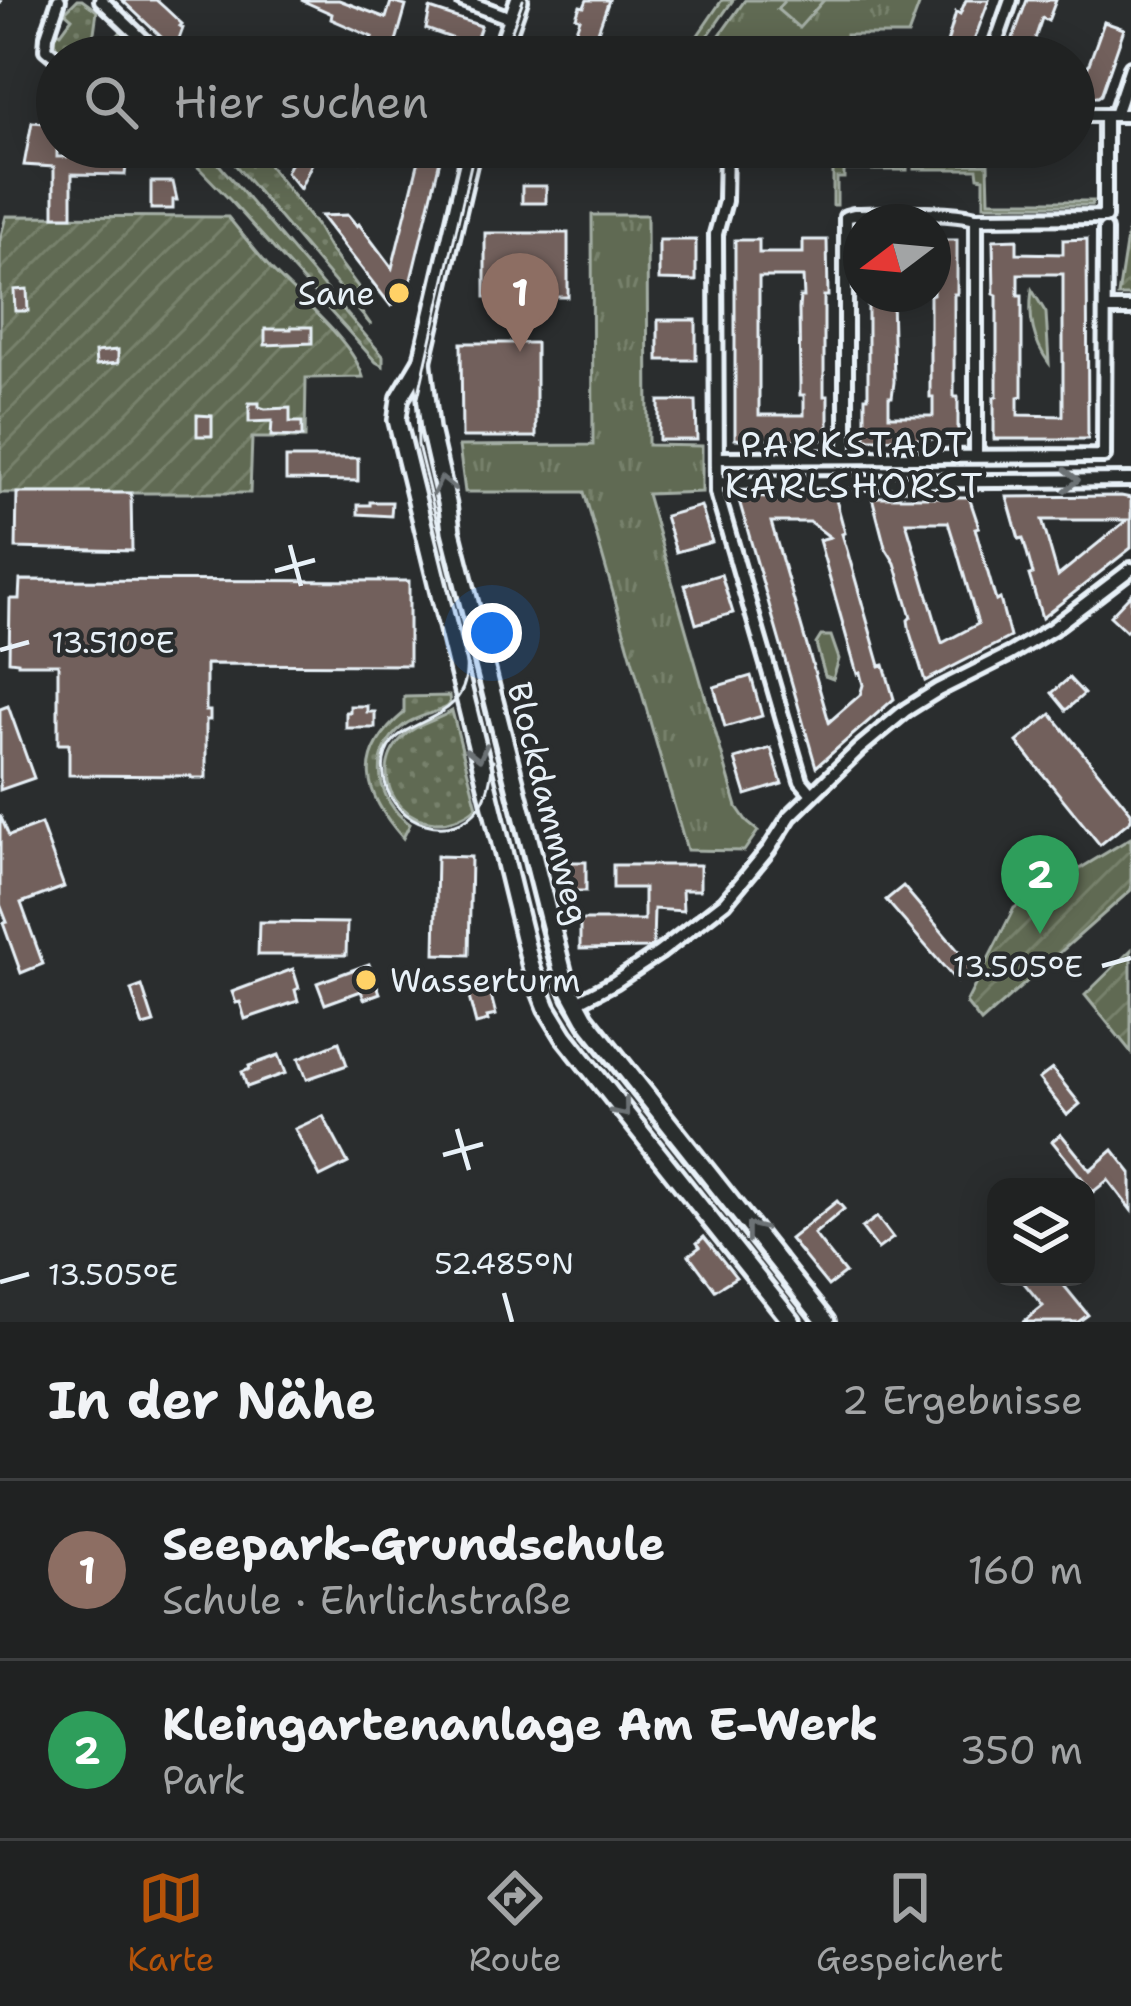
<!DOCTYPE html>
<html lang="de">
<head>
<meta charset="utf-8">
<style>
	body { margin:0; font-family:"Shantell Sans",sans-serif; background:#282a2a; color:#f1f3f6 }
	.controls { position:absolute; right:36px; bottom:36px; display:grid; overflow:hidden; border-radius:24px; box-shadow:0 6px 30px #0003 }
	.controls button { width:108px; height:108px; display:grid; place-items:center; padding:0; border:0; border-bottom:3px solid #3d3f40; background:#202222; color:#f1f3f6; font:60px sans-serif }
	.compass { position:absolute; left:843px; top:204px; width:108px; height:108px; border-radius:50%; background:#202222; box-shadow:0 6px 30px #0003; rotate:254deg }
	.you { position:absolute; left:492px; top:633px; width:42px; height:42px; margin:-30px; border:9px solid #fff; border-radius:50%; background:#1a73e8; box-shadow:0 0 0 18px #1a73e833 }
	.badge { display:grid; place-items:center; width:78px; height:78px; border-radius:50%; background:#b45309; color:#fff; font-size:39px; font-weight:700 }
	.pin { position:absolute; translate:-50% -99px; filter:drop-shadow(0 3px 6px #0008) }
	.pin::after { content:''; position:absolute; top:63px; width:42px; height:36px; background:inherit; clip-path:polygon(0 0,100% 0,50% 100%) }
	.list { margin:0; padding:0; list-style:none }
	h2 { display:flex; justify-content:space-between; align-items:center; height:156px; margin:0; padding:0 48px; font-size:51px }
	h2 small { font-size:39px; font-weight:400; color:#a2a4a5 }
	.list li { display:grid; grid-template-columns:78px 1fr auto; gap:36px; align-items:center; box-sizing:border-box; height:180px; padding:0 48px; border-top:3px solid #3d3f40 }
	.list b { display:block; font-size:45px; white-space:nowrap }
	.list p { margin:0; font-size:39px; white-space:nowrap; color:#a2a4a5 }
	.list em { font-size:39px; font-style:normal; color:#a2a4a5 }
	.icon { flex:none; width:66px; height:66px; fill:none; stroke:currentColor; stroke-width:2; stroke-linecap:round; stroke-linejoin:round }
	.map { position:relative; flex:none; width:1131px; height:1322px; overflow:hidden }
	.search { position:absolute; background:#202222; box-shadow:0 6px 30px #0003; left:36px; right:36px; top:36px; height:132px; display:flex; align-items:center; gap:30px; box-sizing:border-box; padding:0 42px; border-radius:66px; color:#a2a4a5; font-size:45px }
	.sheet { height:516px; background:#202222 }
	nav { display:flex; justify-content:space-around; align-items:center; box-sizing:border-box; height:168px; border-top:3px solid #3d3f40; background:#202222; font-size:33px; color:#a2a4a5 }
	nav a { display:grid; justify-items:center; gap:6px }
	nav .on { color:#b45309 }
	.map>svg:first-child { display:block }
	.grass { fill:url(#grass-dots); stroke:#a4aea5; stroke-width:3 }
	.park { fill:url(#park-tufts); stroke:#a4aea5; stroke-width:3 }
	.garden { fill:url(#garden-furrows); stroke:#a4aea5; stroke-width:3 }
	.pitch { fill:#606b52; stroke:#a4aea5; stroke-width:3 }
	.building { fill:#72615b; stroke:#e8f1f8; stroke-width:3; fill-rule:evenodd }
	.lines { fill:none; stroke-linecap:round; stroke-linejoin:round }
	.street-casing { stroke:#e8f1f8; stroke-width:20 }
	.secondary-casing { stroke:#e8f1f8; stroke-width:24 }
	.street { stroke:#2a2d2e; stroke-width:10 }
	.secondary { stroke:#2a2d2e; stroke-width:15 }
	.tram { stroke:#e8f1f8; stroke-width:3 }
	.rail { stroke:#e8f1f8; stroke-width:3; stroke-dasharray:18 9; stroke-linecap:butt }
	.oneway { stroke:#6c7275 }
	.ticks { fill:none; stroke:#e8f1f8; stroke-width:4.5 }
	.poi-dot { fill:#ffd166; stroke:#2a2d2e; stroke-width:4.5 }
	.labels { text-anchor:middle; stroke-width:9; stroke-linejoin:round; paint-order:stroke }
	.poi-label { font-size:33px; fill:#e8f1f8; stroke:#2a2d2e; text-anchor:end }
	.street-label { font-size:33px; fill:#e8f1f8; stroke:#2a2d2e }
	.neighbourhood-label { font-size:36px; letter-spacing:3px; fill:#e8f1f8; stroke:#2a2d2e }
	.ticks-label { font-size:30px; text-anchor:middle; fill:#e8f1f8; stroke:#2a2d2e; stroke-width:9; stroke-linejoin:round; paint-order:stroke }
</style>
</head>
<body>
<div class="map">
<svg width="1131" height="1322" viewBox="0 0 1131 1322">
	<defs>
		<pattern id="grass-dots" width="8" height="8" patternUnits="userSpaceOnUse" patternTransform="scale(3)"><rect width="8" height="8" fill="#606b52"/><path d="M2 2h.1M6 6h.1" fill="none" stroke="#77816c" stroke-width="1.8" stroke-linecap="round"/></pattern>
		<pattern id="park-tufts" width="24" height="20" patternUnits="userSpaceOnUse" patternTransform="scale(3)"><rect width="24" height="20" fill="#606b52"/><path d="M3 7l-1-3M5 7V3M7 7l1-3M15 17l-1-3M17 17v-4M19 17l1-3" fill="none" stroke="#77816c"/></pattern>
		<pattern id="garden-furrows" width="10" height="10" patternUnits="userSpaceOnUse" patternTransform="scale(3)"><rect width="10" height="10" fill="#606b52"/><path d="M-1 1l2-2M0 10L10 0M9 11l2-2" fill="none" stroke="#77816c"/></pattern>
	</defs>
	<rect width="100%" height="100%" fill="#2a2d2e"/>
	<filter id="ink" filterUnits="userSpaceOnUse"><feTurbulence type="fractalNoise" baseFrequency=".00833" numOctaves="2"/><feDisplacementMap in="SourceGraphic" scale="24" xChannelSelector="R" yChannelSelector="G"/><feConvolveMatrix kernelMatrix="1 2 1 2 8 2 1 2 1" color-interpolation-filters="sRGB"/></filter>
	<g filter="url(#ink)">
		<g class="grass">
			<path d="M77 0H82L97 11 92 47 99 53 96 57H62L53 47 56 30 61 33 72 18 65 12Z"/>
			<path d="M125 27 157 57H118L107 48Z"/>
			<path d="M174 147H203L210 154 383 356V366L376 362 230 200 199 168Z"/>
			<path d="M220 147H225L241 162 251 165 260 160 266 147 264 159 316 225 329 248 359 288 351 296 371 325Z"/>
			<path d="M988 164 989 201H1093L1092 205H984V178L978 177 977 169H914V165Z"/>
			<path d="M833 165H907V170H844V178H837V205H833Z"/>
			<path d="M461 588 562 990 560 991 549 957 456 589Z"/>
			<path d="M449 696 450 704 447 707C433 714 416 716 403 726 368 753 376 800 410 824L403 838C363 793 353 755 404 713V697Z"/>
			<path d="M452 711 477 807C419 853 358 783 402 738 415 724 436 721 452 711Z"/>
		</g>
		<g class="park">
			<path d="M745 0H921L908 35H846L845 57H704Z"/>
			<path d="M592 215H647L648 445 702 446V492L647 494 737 807 748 823 758 831 744 851 687 850 584 492H465L459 446 593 445Z"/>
			<path d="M1032 290 1046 313 1049 363C1033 341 1028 317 1032 290Z"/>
			<path d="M821 636H831L839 659 833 679 825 676 816 644Z"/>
		</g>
		<g class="garden">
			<path d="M1131 211V296H1118Z"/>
			<path d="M6 216 228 217C242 234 256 252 271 269 297 297 353 341 363 377L306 378 305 438H252L250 493H0V239Z"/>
			<path d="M1131 838V890L981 1022 966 1003 1014 908Z"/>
			<path d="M1131 950V1052L1085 995Z"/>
		</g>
		<g class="pitch">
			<path d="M722 0H733L693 57H683Z"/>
			<path d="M785 0H824L799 28 777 9Z"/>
		</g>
		<g class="building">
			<path d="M122 0H156L165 8 182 24 180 26 183 28 175 50Z"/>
			<path d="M301 0H339L386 18 391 2 406 6 395 45 370 41 372 37 331 19 332 14Z"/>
			<path d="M587 0H609L589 57H566L580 19 576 17 580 6 584 7Z"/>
			<path d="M966 0H989L968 57H943L956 12 960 14Z"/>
			<path d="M1027 0H1056L1048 21 1042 18 1029 57H1006Z"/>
			<path d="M430 9 481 26 470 57H447L454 39 426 29Z"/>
			<path d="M1104 22 1124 29 1101 95 1098 97H1074V75H1085Z"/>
			<rect x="208" y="44" width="45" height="13"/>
			<path d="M32 122 57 124V157L153 156V166H126L125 175 72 174V216H54V167L24 165Z"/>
			<path d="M299 147H441L440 160 408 292 391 306 321 216 348 215 357 226 359 224 392 268 419 160 313 161 300 189 286 172Z"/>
			<path d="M151 182H173L177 200H173V209H151Z"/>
			<rect x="522" y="186" width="24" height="17"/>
			<rect x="485" y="233" width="83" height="64"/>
			<path d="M1017 239V253L1063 254V240L1087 239 1088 439H994V397L997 396V295L994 294 993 240ZM1018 274H1063V416L1018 415V397L1022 396V295H1018Z"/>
			<path d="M659 240H696V281L659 280Z"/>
			<path d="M735 240H759V253H803V240H827L828 296H824V396H828V440L735 439ZM759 277H803L804 297H800L799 309 800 383V395H804V415H759Z"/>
			<path d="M933 240H957V294H954V397H958V439H865V397H868V294L892 295 894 382 892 397H889V416H933V397H930V295L933 294Z"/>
			<path d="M27 289 28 311H15L14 290Z"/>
			<rect x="658" y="320" width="38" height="40"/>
			<path d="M291 327H312V343L265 345V329H291Z"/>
			<path d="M461 343H536V437H462Z"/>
			<path d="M118 350V363L96 365 95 352Z"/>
			<path d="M659 401H696L697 440H659Z"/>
			<path d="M249 403H259V407L265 409 290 408V422H302V437L271 436 272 421 249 422Z"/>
			<path d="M197 415 212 416V436H197Z"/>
			<path d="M286 458H358V481L286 480Z"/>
			<path d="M17 493H131L132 551 16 548Z"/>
			<path d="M835 496 845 533 842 534 847 550 880 666 884 665 894 699 816 767 738 497ZM771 522H810L830 537 819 540 857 674 860 673 863 685 860 695 829 722Z"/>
			<path d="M1121 496 1131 498V548L1042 618 1029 575 1033 574 1023 538 1019 539 1007 497ZM1042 520H1127L1058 576Z"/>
			<path d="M872 497H969L979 527 975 528 996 601 1000 599 1010 637 925 681 910 633 908 620 911 617 895 563 885 547ZM906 522H948L957 551 978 624 942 643Z"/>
			<path d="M370 502H392L391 516 358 514V505H370Z"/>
			<path d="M701 506 712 542 676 552 665 516Z"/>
			<path d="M721 574 733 613 696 624 685 585Z"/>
			<path d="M20 580 409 581V665L206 664V711H210V720H206V778H191V776L69 775V744H58V664H18V662L9 661 10 599H19Z"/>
			<path d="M1131 594V625L1126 631 1110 616Z"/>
			<path d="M751 676 762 716 725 727 714 687Z"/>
			<path d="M1069 678 1084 694 1066 710 1052 693Z"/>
			<path d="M8 706 34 778 0 790V709Z"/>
			<path d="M350 706H367V712H375V728H346V712H350Z"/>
			<path d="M1051 714 1131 812V820L1100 845 1017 742Z"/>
			<path d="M771 748 782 784 746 795 735 759Z"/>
			<path d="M0 815 9 836 41 824 64 887 21 903 43 964 21 973 3 923 7 922 0 904Z"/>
			<path d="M437 856 471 857 469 955 435 954Z"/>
			<rect x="566" y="862" width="20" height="29"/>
			<path d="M613 865H700V890H682L683 911 654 909 653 945 649 948 580 949V920H644V888H613Z"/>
			<path d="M903 886 973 968 957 982 886 900Z"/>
			<path d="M259 922 347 923 346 955H258Z"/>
			<path d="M369 964 380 993 364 999 361 991 325 1004 317 983Z"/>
			<path d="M293 969 299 988 295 990 298 1001 245 1019 240 1002 236 1003 232 992Z"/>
			<path d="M488 984 496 1015 487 1017 488 1021 476 1024 467 990Z"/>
			<path d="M142 986 154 1023 143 1026 131 990Z"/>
			<path d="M339 1042 347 1065 307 1079 299 1058Z"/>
			<path d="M279 1055 286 1073 247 1087 242 1072 250 1069 249 1066Z"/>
			<path d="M1052 1069 1080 1104 1067 1115 1039 1079Z"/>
			<path d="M323 1116 348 1163 320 1177 295 1129Z"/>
			<path d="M1061 1134 1090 1170 1113 1150 1131 1173V1210L1108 1180 1093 1192 1052 1141Z"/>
			<path d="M837 1201 844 1209 814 1234 845 1273 828 1286 790 1239Z"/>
			<path d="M877 1217 893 1238 878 1249 862 1228Z"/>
			<path d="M704 1237 736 1277 715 1290 689 1255 700 1247 697 1243Z"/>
			<path d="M1019 1277H1057L1088 1315 1078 1322H1023L1043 1306Z"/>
		</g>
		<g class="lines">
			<g class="street-casing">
				<g id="street">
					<path d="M101 0 161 57"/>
					<path d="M462 0 513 19"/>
					<path d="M97 48 107 57"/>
					<path d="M991 57 1011 0"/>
					<path d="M57 58 46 49 47 36 59 0"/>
					<path d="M1074 115H1131"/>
					<path d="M1115 115 1131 67"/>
					<path d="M212 147 213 148"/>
					<path d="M726 147 725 201 716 234 717 493 801 781 812 794"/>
					<path d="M1105 309H1131"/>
					<path d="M846 456V217L854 215C892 215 940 209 976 218L1105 217V115"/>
					<path d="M976 456V218"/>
					<path d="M717 458 1104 456 1105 230"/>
					<path d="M717 483 1131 480"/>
					<path d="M575 1003 615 982 659 953 725 902 769 849 790 816 859 749 906 710 938 690 1010 654 1052 629 1131 569"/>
				</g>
			</g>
			<g class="secondary-casing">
				<g id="secondary">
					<path d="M499 57 519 0"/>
					<path d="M472 147 422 361 400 398 397 420 532 970 547 1008 564 1036 792 1322"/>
					<path d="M422 361 430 429 448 507 451 531 565 981 585 1018 826 1322"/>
				</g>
			</g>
			<use href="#street" class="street"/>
			<use href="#secondary" class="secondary"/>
			<g class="tram">
				<path d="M502 57 523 0"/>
				<path d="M475 147 417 402 418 445 429 490 551 975 562 1002 578 1028 811 1322"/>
				<path d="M466 663C472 737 369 708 385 782 394 824 453 844 480 806 489 792 491 776 493 761"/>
			</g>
			<path class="rail" d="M0 4 1 0"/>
		</g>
		<defs><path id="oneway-chevron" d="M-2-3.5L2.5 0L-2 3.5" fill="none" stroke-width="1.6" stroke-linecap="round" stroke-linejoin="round" transform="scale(3)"/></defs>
		<g class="oneway">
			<use href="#oneway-chevron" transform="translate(1071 480)"/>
			<use href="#oneway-chevron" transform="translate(443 485) rotate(-103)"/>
			<use href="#oneway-chevron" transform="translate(478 753) rotate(76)"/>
			<use href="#oneway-chevron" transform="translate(622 1109) rotate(51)"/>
			<use href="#oneway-chevron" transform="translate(753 1230) rotate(-128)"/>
		</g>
	</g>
	<path class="ticks" d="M290 545 301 586M275 571 315 560M0 650 29 642M1102 966 1131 958M457 1129 469 1170M443 1155 483 1144M0 1282 29 1274M504 1293 512 1322"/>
	<g class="poi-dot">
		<circle cx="399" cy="293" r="12"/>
		<circle cx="366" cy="980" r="12"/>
	</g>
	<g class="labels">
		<g class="poi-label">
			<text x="375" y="305">Sane</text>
			<text x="390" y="992" text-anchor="start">Wasserturm</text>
		</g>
		<g class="street-label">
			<text transform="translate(549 803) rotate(76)" y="12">Blockdammweg</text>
		</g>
		<g class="neighbourhood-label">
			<text x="855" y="457">PARKSTADT<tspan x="855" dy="41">KARLSHORST</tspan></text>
		</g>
	</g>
	<g class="ticks-label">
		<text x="113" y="653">13.510°E</text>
		<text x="1018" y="977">13.505°E</text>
		<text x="504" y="1274">52.485°N</text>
		<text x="113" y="1285">13.505°E</text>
	</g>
</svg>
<div class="controls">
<button><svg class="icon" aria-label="layers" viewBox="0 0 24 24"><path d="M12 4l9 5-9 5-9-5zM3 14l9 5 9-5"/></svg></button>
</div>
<svg class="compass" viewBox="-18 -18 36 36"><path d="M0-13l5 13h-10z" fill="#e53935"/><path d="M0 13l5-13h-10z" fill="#a2a4a5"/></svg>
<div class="you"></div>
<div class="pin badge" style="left:520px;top:352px;background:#8d6e63">1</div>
<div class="pin badge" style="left:1040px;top:934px;background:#2e9e5b">2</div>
<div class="search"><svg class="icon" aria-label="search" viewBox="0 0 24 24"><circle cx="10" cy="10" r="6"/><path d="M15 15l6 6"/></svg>Hier suchen</div>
</div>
<section class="sheet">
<h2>In der Nähe<small>2 Ergebnisse</small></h2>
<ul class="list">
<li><span class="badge" style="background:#8d6e63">1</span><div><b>Seepark-Grundschule</b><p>Schule · Ehrlichstraße</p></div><em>160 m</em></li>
<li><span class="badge" style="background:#2e9e5b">2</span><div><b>Kleingartenanlage Am E-Werk</b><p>Park</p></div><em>350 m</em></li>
</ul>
</section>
<nav>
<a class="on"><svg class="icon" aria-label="map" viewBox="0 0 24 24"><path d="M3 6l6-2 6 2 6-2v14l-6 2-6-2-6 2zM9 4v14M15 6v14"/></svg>Karte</a>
<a><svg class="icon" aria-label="directions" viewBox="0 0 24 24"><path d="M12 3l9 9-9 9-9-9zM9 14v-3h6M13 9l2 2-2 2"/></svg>Route</a>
<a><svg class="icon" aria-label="saved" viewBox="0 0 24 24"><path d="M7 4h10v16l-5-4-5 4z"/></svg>Gespeichert</a>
</nav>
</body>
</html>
